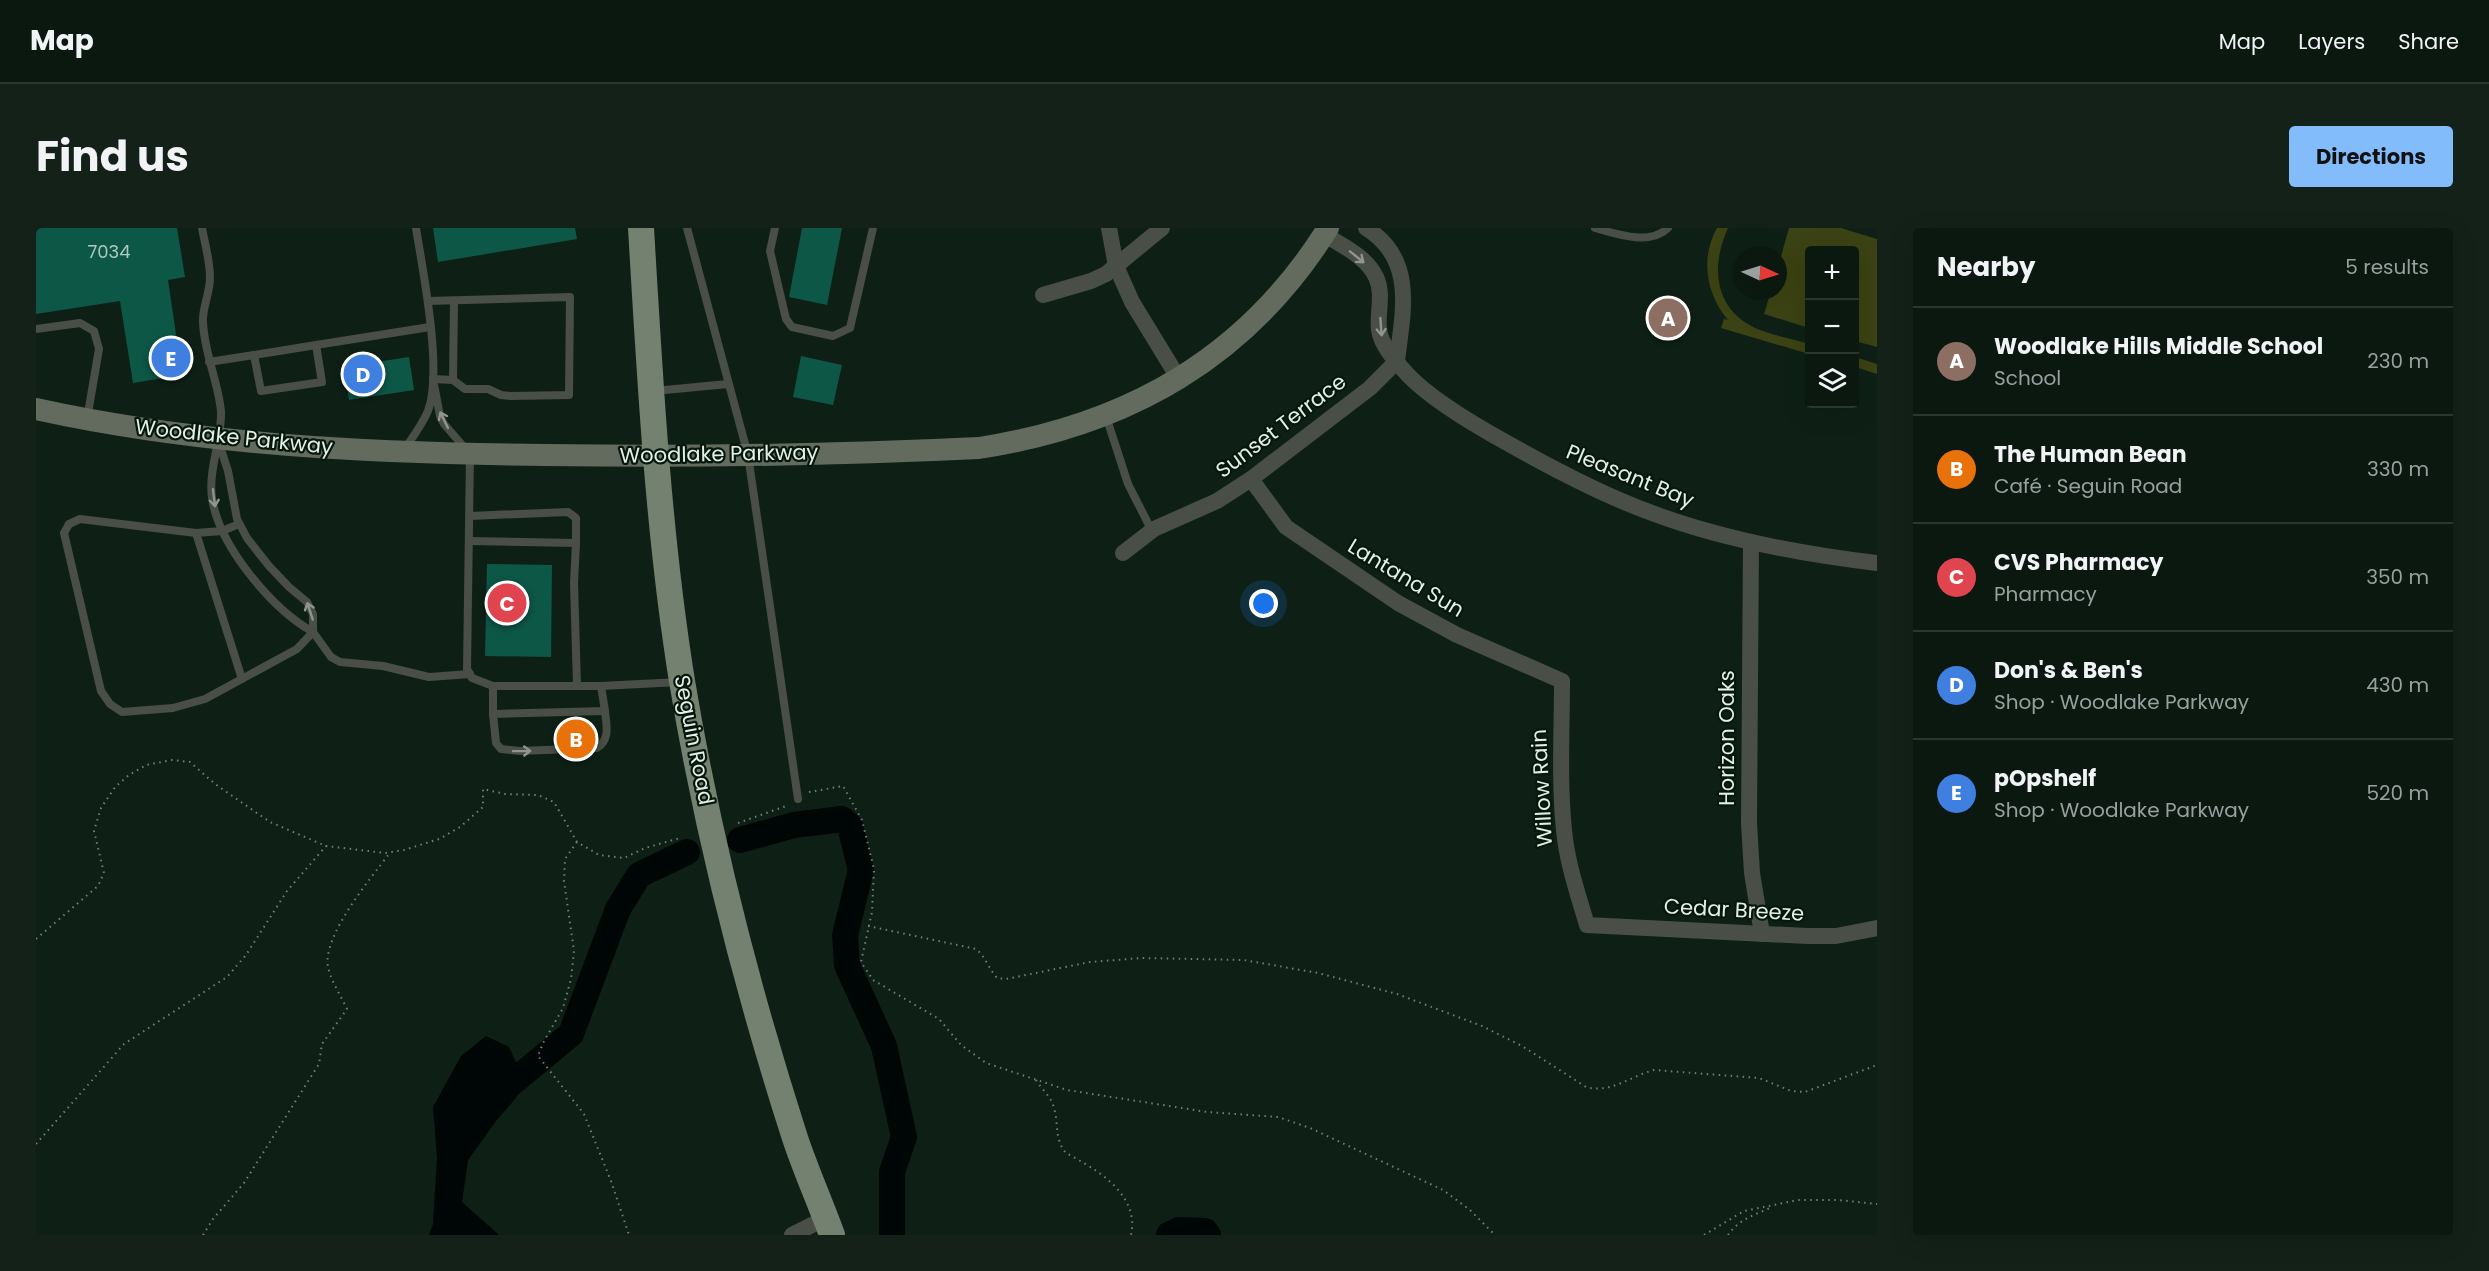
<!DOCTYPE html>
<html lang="en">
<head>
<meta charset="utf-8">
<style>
	body { margin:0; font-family:Poppins,sans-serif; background:#132119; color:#f1f3f6 }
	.controls { position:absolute; right:18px; top:18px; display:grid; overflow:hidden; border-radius:6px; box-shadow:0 6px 24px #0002 }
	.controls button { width:54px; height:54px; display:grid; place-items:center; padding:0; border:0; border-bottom:2px solid #2a3730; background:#0a1810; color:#f1f3f6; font:30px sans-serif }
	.compass { position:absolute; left:1697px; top:18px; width:54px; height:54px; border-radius:50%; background:#0a1810; box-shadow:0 6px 24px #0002; rotate:94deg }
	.you { position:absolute; left:1228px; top:376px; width:21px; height:21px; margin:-15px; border:4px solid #fff; border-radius:50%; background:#1a73e8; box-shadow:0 0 0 9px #1a73e833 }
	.badge { display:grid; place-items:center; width:39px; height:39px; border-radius:50%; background:#83bcfb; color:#fff; font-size:20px; font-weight:700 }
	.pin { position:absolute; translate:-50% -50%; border:3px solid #fff; box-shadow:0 2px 6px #0006 }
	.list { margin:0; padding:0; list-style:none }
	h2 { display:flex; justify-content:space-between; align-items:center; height:78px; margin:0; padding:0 24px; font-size:26px }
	h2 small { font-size:20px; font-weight:400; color:#99a09f }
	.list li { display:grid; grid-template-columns:39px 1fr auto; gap:18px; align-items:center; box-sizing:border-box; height:108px; padding:0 24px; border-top:2px solid #2a3730 }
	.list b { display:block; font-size:22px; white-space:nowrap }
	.list p { margin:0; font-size:20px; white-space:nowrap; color:#99a09f }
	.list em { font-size:20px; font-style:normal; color:#99a09f }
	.icon { flex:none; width:33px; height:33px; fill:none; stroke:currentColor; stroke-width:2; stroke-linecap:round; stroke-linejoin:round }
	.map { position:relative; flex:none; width:1841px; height:1007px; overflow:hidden; border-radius:6px }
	header { display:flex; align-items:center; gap:36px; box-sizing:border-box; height:84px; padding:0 30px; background:#0a1810; border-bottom:2px solid #2a3730 }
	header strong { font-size:28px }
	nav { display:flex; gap:33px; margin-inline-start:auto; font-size:21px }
	.intro { display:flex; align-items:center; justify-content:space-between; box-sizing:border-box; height:144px; padding:0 36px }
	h1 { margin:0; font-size:42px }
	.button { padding:15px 27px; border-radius:6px; background:#83bcfb; color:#111; font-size:21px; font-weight:700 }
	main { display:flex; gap:36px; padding:0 36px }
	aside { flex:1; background:#0a1810; border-radius:6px; box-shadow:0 6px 24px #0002 }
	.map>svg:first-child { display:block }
	.green { fill:#3b4213 }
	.water { fill:#000606 }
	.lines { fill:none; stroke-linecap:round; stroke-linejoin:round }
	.river { stroke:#000606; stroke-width:26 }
	.building { fill:#0d5747 }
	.path { stroke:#728177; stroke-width:2; stroke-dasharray:1.5 4.5; stroke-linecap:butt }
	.lane { stroke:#494e46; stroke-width:8 }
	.street { stroke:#494e46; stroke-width:16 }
	.secondary { stroke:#626b5e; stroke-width:22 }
	.primary { stroke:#758170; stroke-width:26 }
	.oneway { stroke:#8f968e }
	.labels { text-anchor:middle; stroke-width:4.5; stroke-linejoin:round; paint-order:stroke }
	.number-label { font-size:18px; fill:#aec9bf }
	.street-label { font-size:21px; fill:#e4efe7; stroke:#06170c }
</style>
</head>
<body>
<header>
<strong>Map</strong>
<nav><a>Map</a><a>Layers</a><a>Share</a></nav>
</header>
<div class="intro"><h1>Find us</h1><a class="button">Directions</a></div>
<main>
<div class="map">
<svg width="1841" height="1007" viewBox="0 0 1841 1007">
	<rect width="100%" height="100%" fill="#0e2015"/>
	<g class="green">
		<path d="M1681 0H1692C1674 39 1678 84 1724 102 1740 108 1757 111 1773 116V126L1685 100 1688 91 1692 92C1670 66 1664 30 1681 0Z"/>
		<path d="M1753 0H1805L1841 11V119L1819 113 1818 22H1774L1773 100 1728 86 1735 63H1742V39Z"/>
		<path d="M1819 129 1841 136V146L1819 139Z"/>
	</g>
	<path class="water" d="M450 808 473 819 486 847 480 870 460 893 432 932 426 974 463 1007H393L397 996 401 930 397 879 425 828Z"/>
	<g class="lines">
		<g class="river">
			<path d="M704 612 758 597 806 591 814 598 825 642 809 707 811 737 848 818 868 909 856 944V1007"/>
			<path d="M460 868 535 806 582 681 603 647 651 624"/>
			<path d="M1133 1007 1143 1002 1169 1003 1172 1007"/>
		</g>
	</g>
	<g class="building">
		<path d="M0 0H141L149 49 132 52 146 147 97 155 84 73 0 86Z"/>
		<path d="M397 0H539L541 11 402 34Z"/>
		<path d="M766 0H806L791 77 753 69Z"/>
		<path d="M765 128 806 137 797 177 757 169Z"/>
		<path d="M373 129 378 162 313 172 308 139Z"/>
		<path d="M451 336 516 337 515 429 449 428Z"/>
	</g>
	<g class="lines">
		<g class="path">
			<path d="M773 564 807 558 826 592 838 641 836 684 825 734 837 752 903 791 925 817 950 835 1031 862 1171 884 1242 889 1274 900 1407 962 1434 982 1459 1007"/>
			<path d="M702 595 753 577"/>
			<path d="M541 614 529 631 528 653 538 723 535 751 527 780 507 815 502 828 548 886 575 953 593 1007"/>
			<path d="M832 698 940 721C949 728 953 741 961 750L970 751 1054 734 1106 730 1208 732 1282 745 1361 766 1446 798 1486 818 1550 859C1574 866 1595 848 1618 842L1723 850 1755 863 1769 864 1841 837"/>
			<path d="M0 711 62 658 68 645 58 603 65 580 79 559 93 547 110 537 136 532 154 534 179 556 234 594 290 618 349 625 368 622 403 611 424 599 447 579V561L469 566 502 567 518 574 541 614 563 627 588 630 609 620 644 610"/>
			<path d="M1000 852C1006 862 1015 868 1018 880 1023 897 1018 911 1030 925 1060 941 1104 966 1095 1007"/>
			<path d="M0 916 88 816 191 749 210 727 251 663 290 618"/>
			<path d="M167 1007 177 991 208 955 283 836 286 816 311 781C305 768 295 753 292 739 286 708 335 650 353 626"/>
			<path d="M1668 1007 1708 983 1762 972H1802L1841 976"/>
			<path d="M1692 1007C1702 992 1718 987 1734 980"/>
		</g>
		<g class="lane">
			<path d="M166 0C169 16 174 33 174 50 174 65 166 80 167 94 168 125 183 156 185 184 186 212 172 241 176 270 183 318 236 381 277 404V386L271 374 253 359 233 338 211 310 201 291 192 243 182 212"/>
			<path d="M651 0 712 227 762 571"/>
			<path d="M739 0 734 23 750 91 756 99 797 108 814 100 837 0"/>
			<path d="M1559 0C1580 6 1614 18 1632 0"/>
			<path d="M392 73 534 69 533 167 475 168 465 167 452 161H429L417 152 397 151"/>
			<path d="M0 101 44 95 58 103 63 121 51 191"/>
			<path d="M218 127 280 117"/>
			<path d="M173 134 218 127 225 163 286 154 280 117 394 99"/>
			<path d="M397 151 404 188 408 196 434 226 431 441 436 450 457 458H565L644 454"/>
			<path d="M417 152 418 73"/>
			<path d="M618 163 692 156"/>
			<path d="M1070 188 1092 256 1116 303"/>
			<path d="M368 222C376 210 386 197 392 183 407 143 387 44 380 0"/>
			<path d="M434 288 532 284 540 290V315"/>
			<path d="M203 296 186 303 160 305 44 291 33 296 28 305 65 463 74 476 86 484 137 480 169 471 261 421 277 404 295 429 304 434 347 438 393 449 434 446"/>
			<path d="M160 305 206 451"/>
			<path d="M434 313 540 315 538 355 541 458"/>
			<path d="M457 458V486L569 483 565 458"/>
			<path d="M457 486 460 515 465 521 484 523 561 520C575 511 570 496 569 483"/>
		</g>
		<g class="street">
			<path d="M1073 0 1080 38 1096 74 1143 151"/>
			<path d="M1330 0C1380 31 1367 83 1361 133"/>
			<path d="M1288 6C1306 18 1330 28 1340 49 1348 66 1341 84 1343 102 1345 118 1362 136 1372 147 1397 173 1442 199 1473 216 1519 242 1566 267 1616 285 1688 312 1765 326 1841 335"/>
			<path d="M1007 67 1055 53 1070 46 1126 0"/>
			<path d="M1215 251 1250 299 1362 375 1421 407 1526 453C1526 503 1523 553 1528 602 1531 635 1542 666 1551 697L1771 708H1800L1841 700"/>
			<path d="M1715 314 1713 595 1716 645 1726 706"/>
			<path d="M1087 325 1118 301 1181 273 1215 251 1334 160 1361 133"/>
			<path d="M756 1007 790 990"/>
		</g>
		<path class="secondary" d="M0 181C168 218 339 225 510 227 654 229 799 227 943 220 1092 197 1211 130 1292 0"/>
		<path class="primary" d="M605 0C614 151 622 304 646 453 672 609 711 761 759 910 770 943 784 974 796 1007"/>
	</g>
	<defs><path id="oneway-shaft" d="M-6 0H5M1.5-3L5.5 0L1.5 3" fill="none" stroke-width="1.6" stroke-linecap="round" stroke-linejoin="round" transform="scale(1.5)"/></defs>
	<g class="oneway">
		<use href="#oneway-shaft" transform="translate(1321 29) rotate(39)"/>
		<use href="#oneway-shaft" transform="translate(1345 99) rotate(86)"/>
		<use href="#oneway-shaft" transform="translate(408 192) rotate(-116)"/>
		<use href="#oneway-shaft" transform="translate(178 270) rotate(83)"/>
		<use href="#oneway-shaft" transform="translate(274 383) rotate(-108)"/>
		<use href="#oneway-shaft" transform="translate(486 523) rotate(-1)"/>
	</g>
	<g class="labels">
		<g class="number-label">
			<text x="73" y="30">7034</text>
		</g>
		<g class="street-label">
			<text transform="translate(1245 198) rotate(-37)" y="7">Sunset Terrace</text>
			<text transform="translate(198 209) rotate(6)" y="7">Woodlake Parkway</text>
			<text transform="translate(683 226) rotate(-1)" y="7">Woodlake Parkway</text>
			<text transform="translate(1594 248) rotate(22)" y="7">Pleasant Bay</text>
			<text transform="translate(1370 350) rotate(31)" y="7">Lantana Sun</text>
			<text transform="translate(1691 510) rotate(-90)" y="7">Horizon Oaks</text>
			<text transform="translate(658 512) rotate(79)" y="7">Seguin Road</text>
			<text transform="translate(1506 560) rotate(-93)" y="7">Willow Rain</text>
			<text transform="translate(1698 682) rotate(3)" y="7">Cedar Breeze</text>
		</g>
	</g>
</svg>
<div class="controls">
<button>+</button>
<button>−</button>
<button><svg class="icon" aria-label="layers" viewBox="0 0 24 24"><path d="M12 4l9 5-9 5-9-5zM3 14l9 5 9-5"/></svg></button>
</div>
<svg class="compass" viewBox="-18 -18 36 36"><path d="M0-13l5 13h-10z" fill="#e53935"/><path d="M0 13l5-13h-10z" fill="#99a09f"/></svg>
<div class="you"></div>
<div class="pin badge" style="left:1632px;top:90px;background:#8d6e63">A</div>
<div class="pin badge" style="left:540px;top:511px;background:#e8710a">B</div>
<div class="pin badge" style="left:471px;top:375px;background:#e0444e">C</div>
<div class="pin badge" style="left:327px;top:146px;background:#3f7fe0">D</div>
<div class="pin badge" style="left:135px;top:130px;background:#3f7fe0">E</div>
</div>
<aside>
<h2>Nearby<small>5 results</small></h2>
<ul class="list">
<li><span class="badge" style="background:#8d6e63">A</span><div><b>Woodlake Hills Middle School</b><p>School</p></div><em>230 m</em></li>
<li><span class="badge" style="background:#e8710a">B</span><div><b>The Human Bean</b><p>Café · Seguin Road</p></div><em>330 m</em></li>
<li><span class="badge" style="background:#e0444e">C</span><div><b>CVS Pharmacy</b><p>Pharmacy</p></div><em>350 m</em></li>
<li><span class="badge" style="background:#3f7fe0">D</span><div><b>Don's &amp; Ben's</b><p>Shop · Woodlake Parkway</p></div><em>430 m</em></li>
<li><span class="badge" style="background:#3f7fe0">E</span><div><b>pOpshelf</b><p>Shop · Woodlake Parkway</p></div><em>520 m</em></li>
</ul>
</aside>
</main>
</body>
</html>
